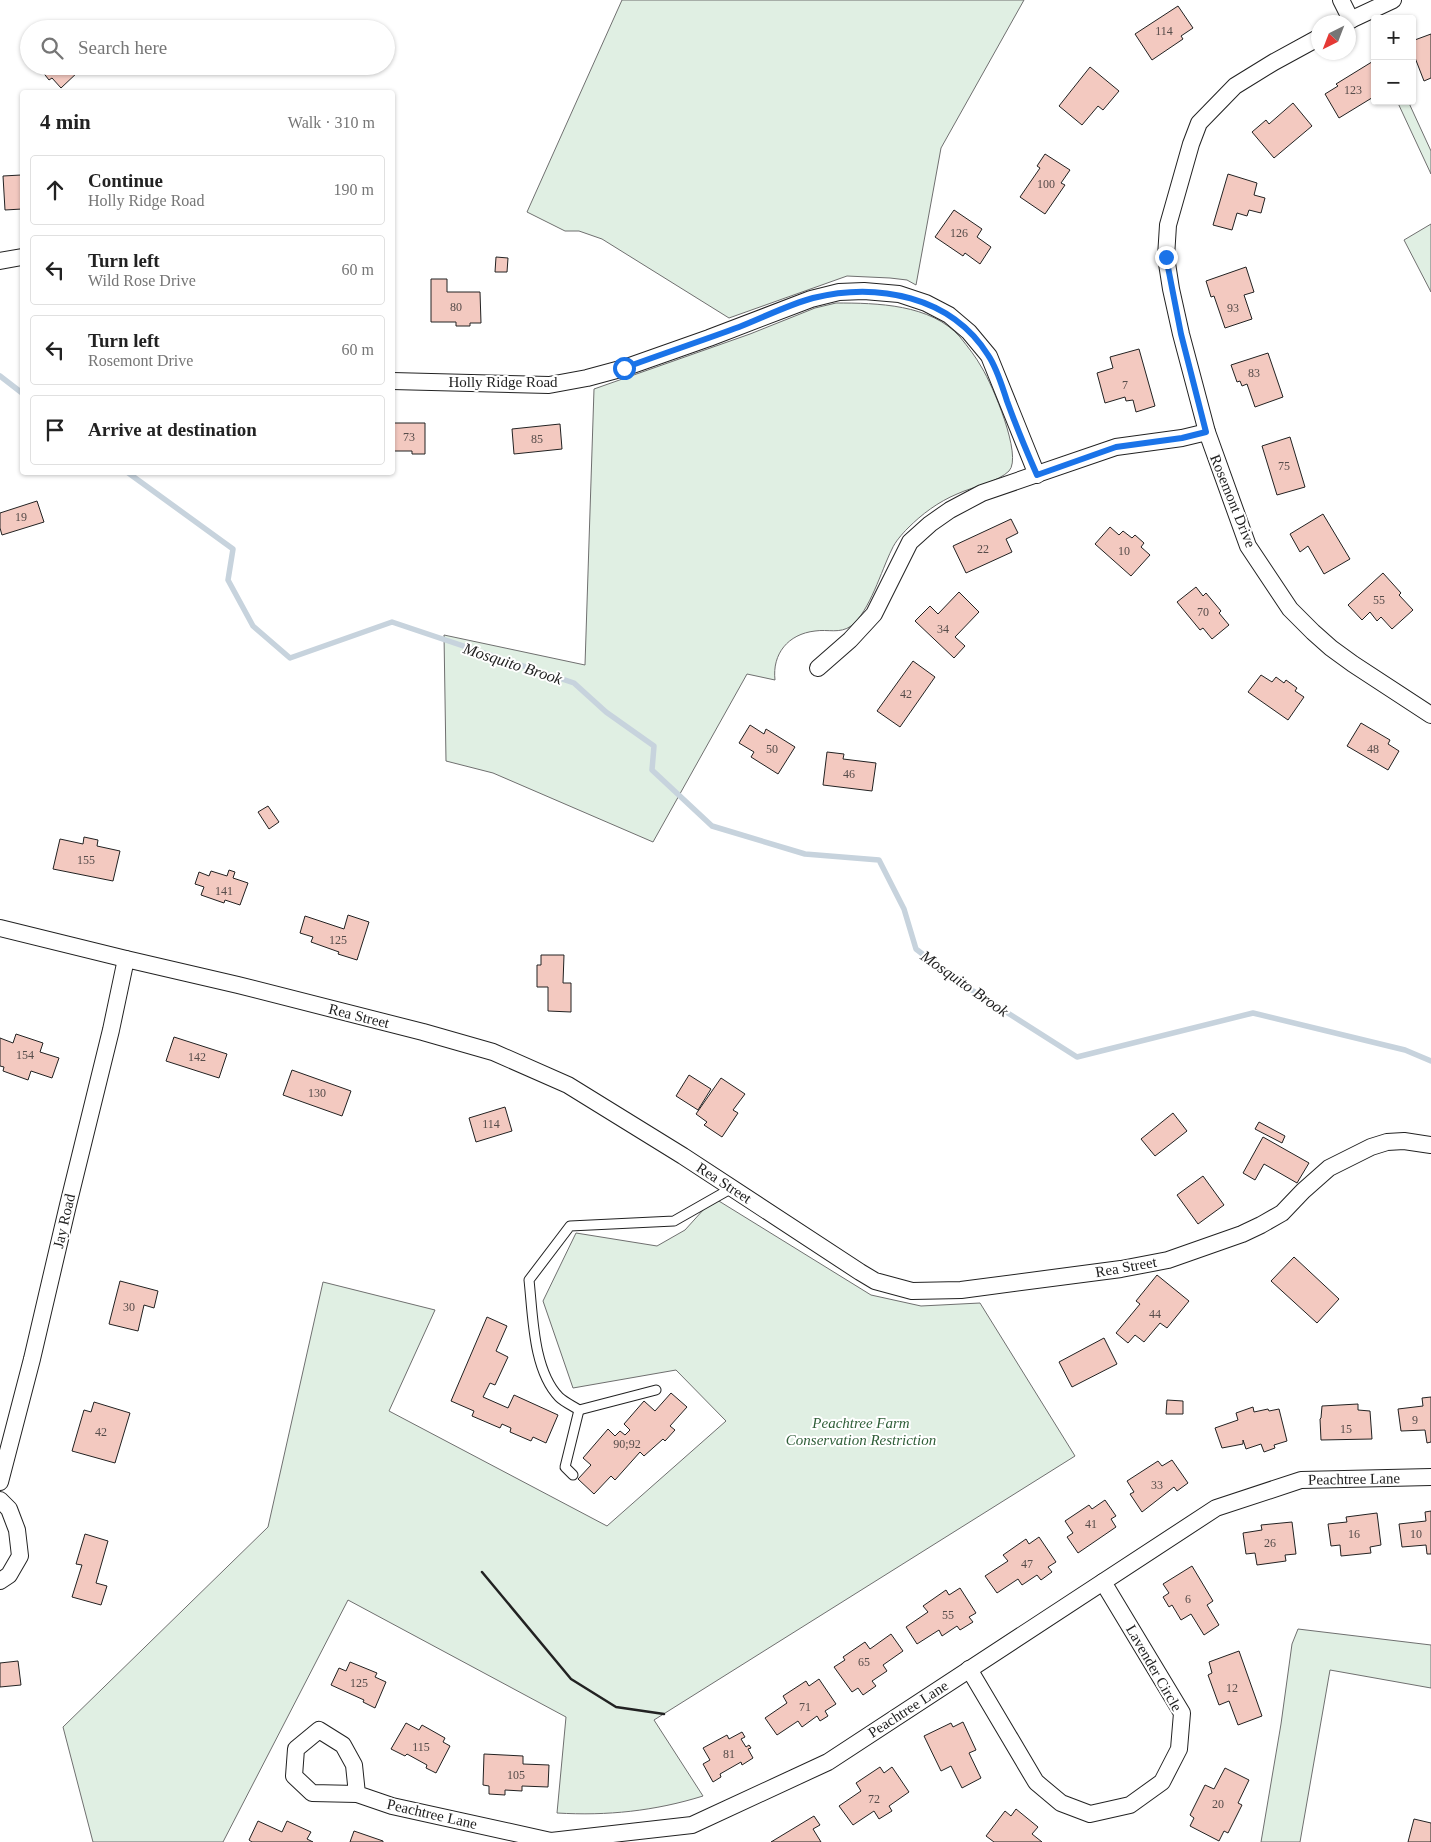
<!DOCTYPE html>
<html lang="en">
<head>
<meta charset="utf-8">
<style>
	body { margin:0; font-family:Georgia,serif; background:#f2f2f2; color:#222 }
	.controls { position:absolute; right:15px; top:15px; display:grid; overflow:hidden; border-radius:5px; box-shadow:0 1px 4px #0004 }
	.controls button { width:45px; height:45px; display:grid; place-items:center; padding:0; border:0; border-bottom:1px solid #e0e0e0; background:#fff; color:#222; font:25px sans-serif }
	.compass { position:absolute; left:1311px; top:15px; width:45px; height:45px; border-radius:50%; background:#fff; box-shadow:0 1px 4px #0004; rotate:222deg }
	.stop { position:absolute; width:15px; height:15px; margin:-11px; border:4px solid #1a73e8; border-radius:50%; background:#fff }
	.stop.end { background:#1a73e8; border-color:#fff; box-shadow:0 1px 5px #0008 }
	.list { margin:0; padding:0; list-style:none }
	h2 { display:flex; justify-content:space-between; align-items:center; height:65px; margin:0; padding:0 20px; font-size:21px }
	h2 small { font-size:16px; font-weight:400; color:#767676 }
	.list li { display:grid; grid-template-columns:32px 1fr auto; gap:15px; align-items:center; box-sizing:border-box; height:70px; margin:0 10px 10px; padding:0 10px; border:1px solid #e0e0e0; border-radius:5px }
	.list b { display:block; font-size:19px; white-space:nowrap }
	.list p { margin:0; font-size:16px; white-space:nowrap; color:#767676 }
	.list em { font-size:16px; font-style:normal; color:#767676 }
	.icon { flex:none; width:28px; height:28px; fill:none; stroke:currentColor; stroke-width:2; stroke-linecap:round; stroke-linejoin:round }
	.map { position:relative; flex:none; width:1431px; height:1842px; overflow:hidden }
	.search { position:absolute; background:#fff; box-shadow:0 1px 4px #0004; left:20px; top:20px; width:375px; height:55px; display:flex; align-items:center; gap:12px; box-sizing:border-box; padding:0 18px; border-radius:28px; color:#767676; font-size:19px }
	.panel { position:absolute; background:#fff; box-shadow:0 1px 4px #0004; left:20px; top:90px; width:375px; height:385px; border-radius:5px }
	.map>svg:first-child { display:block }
	.green { fill:#e0efe3; stroke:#6f6f6f }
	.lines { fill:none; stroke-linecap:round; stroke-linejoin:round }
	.stream { stroke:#c7d3dd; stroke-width:5.5 }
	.building { fill:#f3c9c0; stroke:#222 }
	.service-casing { stroke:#222; stroke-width:11 }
	.minor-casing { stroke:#222; stroke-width:18 }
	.service { stroke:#fff; stroke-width:9 }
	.minor { stroke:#fff; stroke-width:16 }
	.wall { stroke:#222; stroke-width:2.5 }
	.route { stroke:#1a73e8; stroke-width:6 }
	.labels { text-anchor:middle; stroke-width:4; stroke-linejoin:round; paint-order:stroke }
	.number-label { font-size:12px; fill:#564c4a }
	.street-label { font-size:15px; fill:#222; stroke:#fff }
	.park-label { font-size:15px; font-style:italic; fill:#2f5e38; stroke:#fff }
	.water-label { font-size:16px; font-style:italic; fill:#222; stroke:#fff }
</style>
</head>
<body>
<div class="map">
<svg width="1431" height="1842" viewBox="0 0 1431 1842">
	<rect width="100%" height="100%" fill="#fff"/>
	<g class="green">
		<path d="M622 0H1024L941 148 916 285 907 280 890 278 847 276 729 318 602 239 579 231H565L527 212Z"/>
		<path d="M1397 101H1408L1431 151V174Z"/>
		<path d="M1431 224V292L1404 240Z"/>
		<path d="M836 303C877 303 931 304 960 337 968 347 976 357 982 368 992 384 1023 456 1009 471 998 482 972 487 957 494 938 502 922 514 908 528 902 534 895 542 892 549 881 571 870 611 851 626 840 634 828 629 815 631 788 634 772 654 775 680L747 674 653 842 493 773 446 761 444 635 585 665 594 389 750 334 815 308Z"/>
		<path d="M714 1198 871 1295 921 1306 980 1303 1075 1456 654 1720 703 1796C655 1811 607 1816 557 1813L566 1717 348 1600 223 1842H93L63 1727 268 1527 323 1282 435 1310 389 1411 607 1526 726 1421 676 1370 573 1388 543 1301 576 1233 657 1246 685 1230Z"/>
		<path d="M1298 1629 1431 1645V1688L1330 1670 1300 1842H1261L1281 1724 1292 1644Z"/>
	</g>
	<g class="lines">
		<g class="stream">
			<path d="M0 376 22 393"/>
			<path d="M127 472 233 549 228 580 253 626 290 658 392 622 574 683 606 712 654 746 652 770 712 826 805 854 879 860 904 909 916 949 956 980 1077 1057 1253 1013 1405 1050 1431 1061"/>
		</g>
	</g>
	<g class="building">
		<path d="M1178 6 1193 28 1181 36 1183 39 1152 60 1135 34Z"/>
		<path d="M1431 34V78L1424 81 1412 50V41Z"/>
		<path d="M1375 60V96L1339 118 1325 94 1338 86 1336 84Z"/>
		<path d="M38 66H75L79 71 61 88 52 78 49 80Z"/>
		<path d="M1090 67 1119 91 1103 110 1098 106 1082 125 1059 106Z"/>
		<path d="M1293 103 1312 126 1274 158 1252 132 1266 120 1269 124Z"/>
		<path d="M1045 154 1070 170 1061 183 1065 185 1045 214 1020 197 1040 168 1037 166Z"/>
		<path d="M21 171H22V209L5 210 3 176 21 175Z"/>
		<path d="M1228 174 1257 183 1254 195 1265 198 1261 213 1249 210 1247 216 1237 213 1232 230 1213 225Z"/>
		<path d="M954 210 982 229 977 237 991 247 980 264 965 253 963 256 935 237Z"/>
		<path d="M496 257 508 258 507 272H495Z"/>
		<path d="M1246 267 1254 292 1244 295 1252 319 1225 328 1214 296 1211 297 1206 281Z"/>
		<path d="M431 279H447V292H480L481 323H470V326H456V322H431Z"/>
		<path d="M1139 349 1155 406 1136 412 1133 400 1126 401 1125 397 1105 403 1097 373 1113 368 1110 357Z"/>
		<path d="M1268 353 1283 397 1255 407 1247 384 1242 386 1240 381 1237 382 1231 365Z"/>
		<path d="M392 423H425V454H412V451H392Z"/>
		<path d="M560 424 562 449 514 454 512 429Z"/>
		<path d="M1290 437 1305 487 1277 495 1262 446Z"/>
		<path d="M37 501 44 522 2 535 0 528V513Z"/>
		<path d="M1323 514 1350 559 1324 574 1308 546 1300 552 1290 534Z"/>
		<path d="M1011 519 1018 533 1006 539 1012 552 966 573 953 546Z"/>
		<path d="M1110 527 1119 535 1123 531 1132 538 1135 535 1144 543 1141 547 1150 555 1131 576 1095 544Z"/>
		<path d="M1383 573 1401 593 1399 595 1413 610 1392 629 1381 617 1377 621 1370 612 1362 620 1348 605Z"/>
		<path d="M1196 587 1203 596 1206 593 1221 611 1219 613 1229 625 1212 639 1203 628 1200 630 1177 602Z"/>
		<path d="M959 592 979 612 955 637 965 646 954 658 915 621 930 606 938 614Z"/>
		<path d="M913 661 935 677 900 727 877 711Z"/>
		<path d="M1261 675 1272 682 1276 677 1284 683 1286 680 1297 688 1295 691 1304 697 1288 720 1248 692Z"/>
		<path d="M1361 723 1390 740 1388 744 1399 751 1388 770 1347 746Z"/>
		<path d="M750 725 764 734 766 729 795 747 778 774 751 757 754 752 739 743Z"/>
		<path d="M827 752 844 754 843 759 876 763 872 791 823 785Z"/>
		<path d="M268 806 279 822 269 829 258 812Z"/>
		<path d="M84 837 98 840 97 846 120 851 113 881 53 869 60 839 83 844Z"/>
		<path d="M229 870 235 872 233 878 248 883 240 905 225 900 224 903 201 895 204 887 195 884 199 872 209 876 211 871 227 876Z"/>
		<path d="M348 915 369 922 357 960 338 954 339 952 311 942 313 937 300 933 305 916 344 929Z"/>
		<path d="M541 955H564L563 983H571V1012L548 1011V987H537V965H541Z"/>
		<path d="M16 1034 43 1043 40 1052 59 1058 52 1078 31 1071 28 1080 3 1071 4 1067 0 1066V1038L13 1043Z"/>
		<path d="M174 1037 227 1054 219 1078 166 1061Z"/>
		<path d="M292 1070 351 1091 342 1116 283 1095Z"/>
		<path d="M689 1075 711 1089 698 1110 676 1096Z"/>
		<path d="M721 1078 745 1094 733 1110 738 1113 722 1137 704 1125 707 1122 696 1114Z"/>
		<path d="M505 1107 512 1131 476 1142 469 1118Z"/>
		<path d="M1173 1113 1187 1131 1155 1156 1141 1139Z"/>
		<path d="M1259 1122 1285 1136 1282 1143 1255 1129Z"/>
		<path d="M1263 1137 1309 1163 1297 1183 1264 1164 1255 1180 1243 1173Z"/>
		<path d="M1203 1176 1224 1205 1198 1224 1177 1195Z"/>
		<path d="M1294 1257 1339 1299 1317 1323 1271 1281Z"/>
		<path d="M1157 1275 1189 1301 1167 1328 1160 1323 1144 1342 1135 1335 1128 1343 1116 1333 1140 1304 1136 1301Z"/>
		<path d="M120 1281 158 1291 154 1308 144 1305 138 1331 109 1324Z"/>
		<path d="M487 1317 507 1326 496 1351 508 1357 495 1385 490 1383 483 1397 508 1408 514 1395 558 1415 546 1443 533 1437 531 1441 510 1432 511 1428 502 1424 500 1428 472 1416 474 1411 451 1401Z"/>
		<path d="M1104 1338 1117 1364 1072 1387 1059 1362Z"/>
		<path d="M671 1393 687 1407 670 1426 675 1430 665 1441 663 1439 644 1456 640 1452 615 1480 611 1476 594 1494 578 1479 591 1465 583 1458 608 1429 615 1436 620 1431 625 1435 630 1430 624 1424 644 1401 655 1411Z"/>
		<path d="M1431 1397V1442L1427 1443 1425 1430 1401 1431 1398 1409 1423 1406 1422 1398Z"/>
		<path d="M1167 1400 1183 1401V1414H1166Z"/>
		<path d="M94 1402 130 1413 115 1463 72 1451 84 1410 91 1412Z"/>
		<path d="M1358 1404V1410L1370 1411 1372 1439 1321 1440 1320 1419 1321 1418 1322 1406Z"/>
		<path d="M1253 1407 1254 1412 1268 1409 1269 1411 1279 1409 1287 1441 1274 1445 1275 1448 1264 1452 1261 1444 1246 1449 1243 1440V1444L1222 1448 1215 1428 1238 1420 1236 1413Z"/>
		<path d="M1172 1460 1188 1483 1177 1491 1174 1487 1142 1512 1130 1494 1134 1492 1127 1481 1158 1461 1162 1466Z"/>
		<path d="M1105 1500 1116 1516 1111 1519 1116 1527 1078 1553 1067 1537 1073 1533 1065 1521 1089 1505 1092 1509Z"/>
		<path d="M1431 1511V1554H1427L1426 1545 1402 1547 1399 1524 1426 1521 1425 1512Z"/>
		<path d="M1377 1513 1381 1545 1370 1547 1371 1553 1341 1556 1340 1545 1331 1546 1328 1524 1347 1522 1346 1517Z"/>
		<path d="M1292 1522 1296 1554 1285 1555 1286 1561 1257 1565 1255 1553 1246 1554 1243 1533 1262 1530 1261 1525Z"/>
		<path d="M85 1534 108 1541 96 1583 107 1586 101 1605 72 1597 82 1565 76 1564Z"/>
		<path d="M1039 1537 1056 1562 1048 1567 1052 1572 1041 1580 1037 1575 1022 1585 1018 1579 997 1593 985 1576 1008 1561 1003 1555 1026 1539 1029 1544Z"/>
		<path d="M1192 1566 1213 1601 1207 1605 1219 1625 1204 1635 1191 1614 1181 1620 1172 1605 1169 1607 1163 1597 1169 1593 1163 1584Z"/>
		<path d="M960 1588 976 1613 969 1617 973 1622 960 1630 957 1626 942 1636 939 1630 917 1644 906 1627 928 1612 923 1606 946 1590 949 1595Z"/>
		<path d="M891 1634 903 1651 883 1665 887 1671 872 1681 876 1686 863 1695 858 1688 852 1692 834 1667 845 1660 843 1657 865 1642 870 1649Z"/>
		<path d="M1239 1651 1262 1716 1238 1725 1229 1701 1219 1705 1208 1675 1212 1673 1209 1662Z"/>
		<path d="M18 1661 21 1685 0 1687V1663Z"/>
		<path d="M350 1662 377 1673 375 1677 386 1682 375 1708 363 1702 364 1700 331 1685 339 1668 346 1671Z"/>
		<path d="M819 1679 836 1704 825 1711 828 1716 820 1721 817 1716 802 1727 798 1721 777 1735 765 1718 787 1703 783 1696 806 1681 809 1686Z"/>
		<path d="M963 1722 976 1750 969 1753 981 1778 962 1788 951 1766 941 1771 924 1736 951 1723 953 1727Z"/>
		<path d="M406 1723 419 1730 422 1725 445 1738 443 1742 450 1746 436 1773 426 1768 427 1765 407 1754 405 1756 391 1749Z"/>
		<path d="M742 1732 745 1737 741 1739 746 1747 749 1745 751 1748 748 1749 753 1758 742 1765 741 1762 720 1774 721 1777 713 1782 703 1764 710 1760 703 1748 727 1735 729 1739Z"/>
		<path d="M484 1754 523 1756V1764L549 1765 548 1787 522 1786V1791L505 1790V1795L489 1794V1786L483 1785Z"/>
		<path d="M880 1767 884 1773 892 1767 909 1792 889 1806 892 1811 879 1819 874 1811 853 1825 839 1806 861 1791 856 1783Z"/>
		<path d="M1225 1768 1249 1780 1238 1803 1242 1805 1228 1833 1224 1831 1219 1841 1190 1826 1194 1818 1190 1815 1205 1785 1214 1789Z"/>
		<path d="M1016 1809 1038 1827 1032 1834 1042 1842H994L986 1836 1005 1811 1011 1816Z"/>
		<path d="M814 1816 820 1825 813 1829 821 1842H771Z"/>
		<path d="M1414 1819 1431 1823V1842H1408Z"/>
		<path d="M258 1821 282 1832 287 1821 311 1832 307 1839 313 1842H252L249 1840Z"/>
		<path d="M354 1831 383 1841V1842H350Z"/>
	</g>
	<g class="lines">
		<g class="service-casing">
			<g id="service">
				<path d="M656 1390 579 1410C573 1406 564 1402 559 1397 533 1370 533 1316 529 1280L570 1226 674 1221 732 1188"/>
				<path d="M573 1475 565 1467 579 1410"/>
			</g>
		</g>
		<g class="minor-casing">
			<g id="minor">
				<path d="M1341 0 1351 20"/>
				<path d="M1346 22 1393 0"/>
				<path d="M1318 38 1274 62 1235 86 1199 123 1191 144 1168 225 1166 257 1171 289 1181 334 1207 432 1248 546 1290 609 1313 632 1331 648 1353 664 1431 715"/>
				<path d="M0 261 22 257"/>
				<path d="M392 381 549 385 587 378 624 368 709 338 811 299 839 292 864 291 899 294 926 303 949 315 969 332 989 356 1037 475"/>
				<path d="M818 668 850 640 874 614 910 542 930 524 950 510 982 493 1116 447 1182 438 1207 432"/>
				<path d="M0 928 126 959 238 985 423 1032 493 1052 568 1085 683 1156 860 1272 875 1281 912 1291 961 1290 1121 1269 1168 1260 1242 1234 1261 1225 1282 1213 1303 1191 1329 1168 1371 1147 1387 1142 1404 1141 1431 1145"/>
				<path d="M0 1482 32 1359 68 1205 111 1030 126 959"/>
				<path d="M0 1500 9 1509 17 1530 20 1556 9 1575 0 1581"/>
				<path d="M969 1669 1036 1782 1061 1803 1090 1814 1130 1805 1162 1782 1179 1749 1182 1713 1103 1582"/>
				<path d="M357 1794 354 1765 343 1745 319 1730 296 1749 294 1776 312 1793 357 1794 392 1806 551 1841 692 1825 828 1762 1216 1508 1301 1480 1431 1477"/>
			</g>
		</g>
		<use href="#service" class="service"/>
		<use href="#minor" class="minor"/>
		<path class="wall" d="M482 1572 571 1679 616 1707 664 1714"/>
	</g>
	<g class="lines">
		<path class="route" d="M624 368C662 354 701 341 739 327 762 318 790 304 813 298 877 282 951 296 988 355 997 368 1002 386 1007 401 1016 426 1026 450 1037 475L1116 447 1182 438 1206 432 1181 334 1166 257"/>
	</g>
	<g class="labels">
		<g class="number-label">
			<text x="1164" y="35">114</text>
			<text x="1353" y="94">123</text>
			<text x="1046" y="188">100</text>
			<text x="959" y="237">126</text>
			<text x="456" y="311">80</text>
			<text x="1233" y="312">93</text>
			<text x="1254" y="377">83</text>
			<text x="1125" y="389">7</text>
			<text x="409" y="441">73</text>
			<text x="537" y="443">85</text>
			<text x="1284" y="470">75</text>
			<text x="21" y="521">19</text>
			<text x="983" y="553">22</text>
			<text x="1124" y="555">10</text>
			<text x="1379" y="604">55</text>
			<text x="1203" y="616">70</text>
			<text x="943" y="633">34</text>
			<text x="906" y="698">42</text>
			<text x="772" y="753">50</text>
			<text x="1373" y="753">48</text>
			<text x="849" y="778">46</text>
			<text x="86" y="864">155</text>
			<text x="224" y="895">141</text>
			<text x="338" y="944">125</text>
			<text x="25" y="1059">154</text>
			<text x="197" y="1061">142</text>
			<text x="317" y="1097">130</text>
			<text x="491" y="1128">114</text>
			<text x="129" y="1311">30</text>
			<text x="1155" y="1318">44</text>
			<text x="1415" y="1424">9</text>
			<text x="1346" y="1433">15</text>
			<text x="101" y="1436">42</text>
			<text x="627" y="1448">90;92</text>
			<text x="1157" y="1489">33</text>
			<text x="1091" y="1528">41</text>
			<text x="1354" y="1538">16</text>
			<text x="1416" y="1538">10</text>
			<text x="1270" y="1547">26</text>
			<text x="1027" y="1568">47</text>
			<text x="1188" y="1603">6</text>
			<text x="948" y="1619">55</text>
			<text x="864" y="1666">65</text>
			<text x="359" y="1687">125</text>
			<text x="1232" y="1692">12</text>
			<text x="805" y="1711">71</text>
			<text x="421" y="1751">115</text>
			<text x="729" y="1758">81</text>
			<text x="516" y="1779">105</text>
			<text x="874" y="1803">72</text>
			<text x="1218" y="1808">20</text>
		</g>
		<g class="street-label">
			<text x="503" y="387">Holly Ridge Road</text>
			<text transform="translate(1233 501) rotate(68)" y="5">Rosemont Drive</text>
			<text transform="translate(359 1016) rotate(14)" y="5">Rea Street</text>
			<text transform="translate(724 1183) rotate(33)" y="5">Rea Street</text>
			<text transform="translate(64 1221) rotate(-77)" y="5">Jay Road</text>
			<text transform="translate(1126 1267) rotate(-10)" y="5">Rea Street</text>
			<text transform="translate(1354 1479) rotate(-1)" y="5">Peachtree Lane</text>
			<text transform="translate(1154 1668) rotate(60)" y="5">Lavender Circle</text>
			<text transform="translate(908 1709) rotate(-33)" y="5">Peachtree Lane</text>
			<text transform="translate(432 1814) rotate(13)" y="5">Peachtree Lane</text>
		</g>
		<g class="park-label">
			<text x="861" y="1428">Peachtree Farm<tspan x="861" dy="17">Conservation Restriction</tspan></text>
		</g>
		<g class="water-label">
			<text transform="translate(513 663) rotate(18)" y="6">Mosquito Brook</text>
			<text transform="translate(965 983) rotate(35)" y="6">Mosquito Brook</text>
		</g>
	</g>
</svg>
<div class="controls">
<button>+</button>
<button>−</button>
</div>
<svg class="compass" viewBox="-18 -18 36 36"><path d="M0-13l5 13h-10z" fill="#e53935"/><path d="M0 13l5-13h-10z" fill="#767676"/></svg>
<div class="stop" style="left:624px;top:368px"></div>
<div class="stop end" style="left:1166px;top:257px"></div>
<div class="search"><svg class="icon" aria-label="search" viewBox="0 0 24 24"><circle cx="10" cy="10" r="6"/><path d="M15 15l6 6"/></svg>Search here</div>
<section class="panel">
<h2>4 min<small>Walk · 310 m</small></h2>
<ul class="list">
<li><svg class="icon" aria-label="ahead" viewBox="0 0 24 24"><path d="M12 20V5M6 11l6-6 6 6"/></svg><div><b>Continue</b><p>Holly Ridge Road</p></div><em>190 m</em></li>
<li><svg class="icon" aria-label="left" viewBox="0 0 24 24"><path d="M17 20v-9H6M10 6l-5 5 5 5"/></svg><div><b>Turn left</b><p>Wild Rose Drive</p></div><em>60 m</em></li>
<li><svg class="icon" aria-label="left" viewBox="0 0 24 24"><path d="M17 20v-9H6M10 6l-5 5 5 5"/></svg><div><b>Turn left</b><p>Rosemont Drive</p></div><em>60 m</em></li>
<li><svg class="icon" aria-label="arrive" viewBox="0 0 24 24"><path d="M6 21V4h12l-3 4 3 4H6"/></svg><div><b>Arrive at destination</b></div></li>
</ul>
</section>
</div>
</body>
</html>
